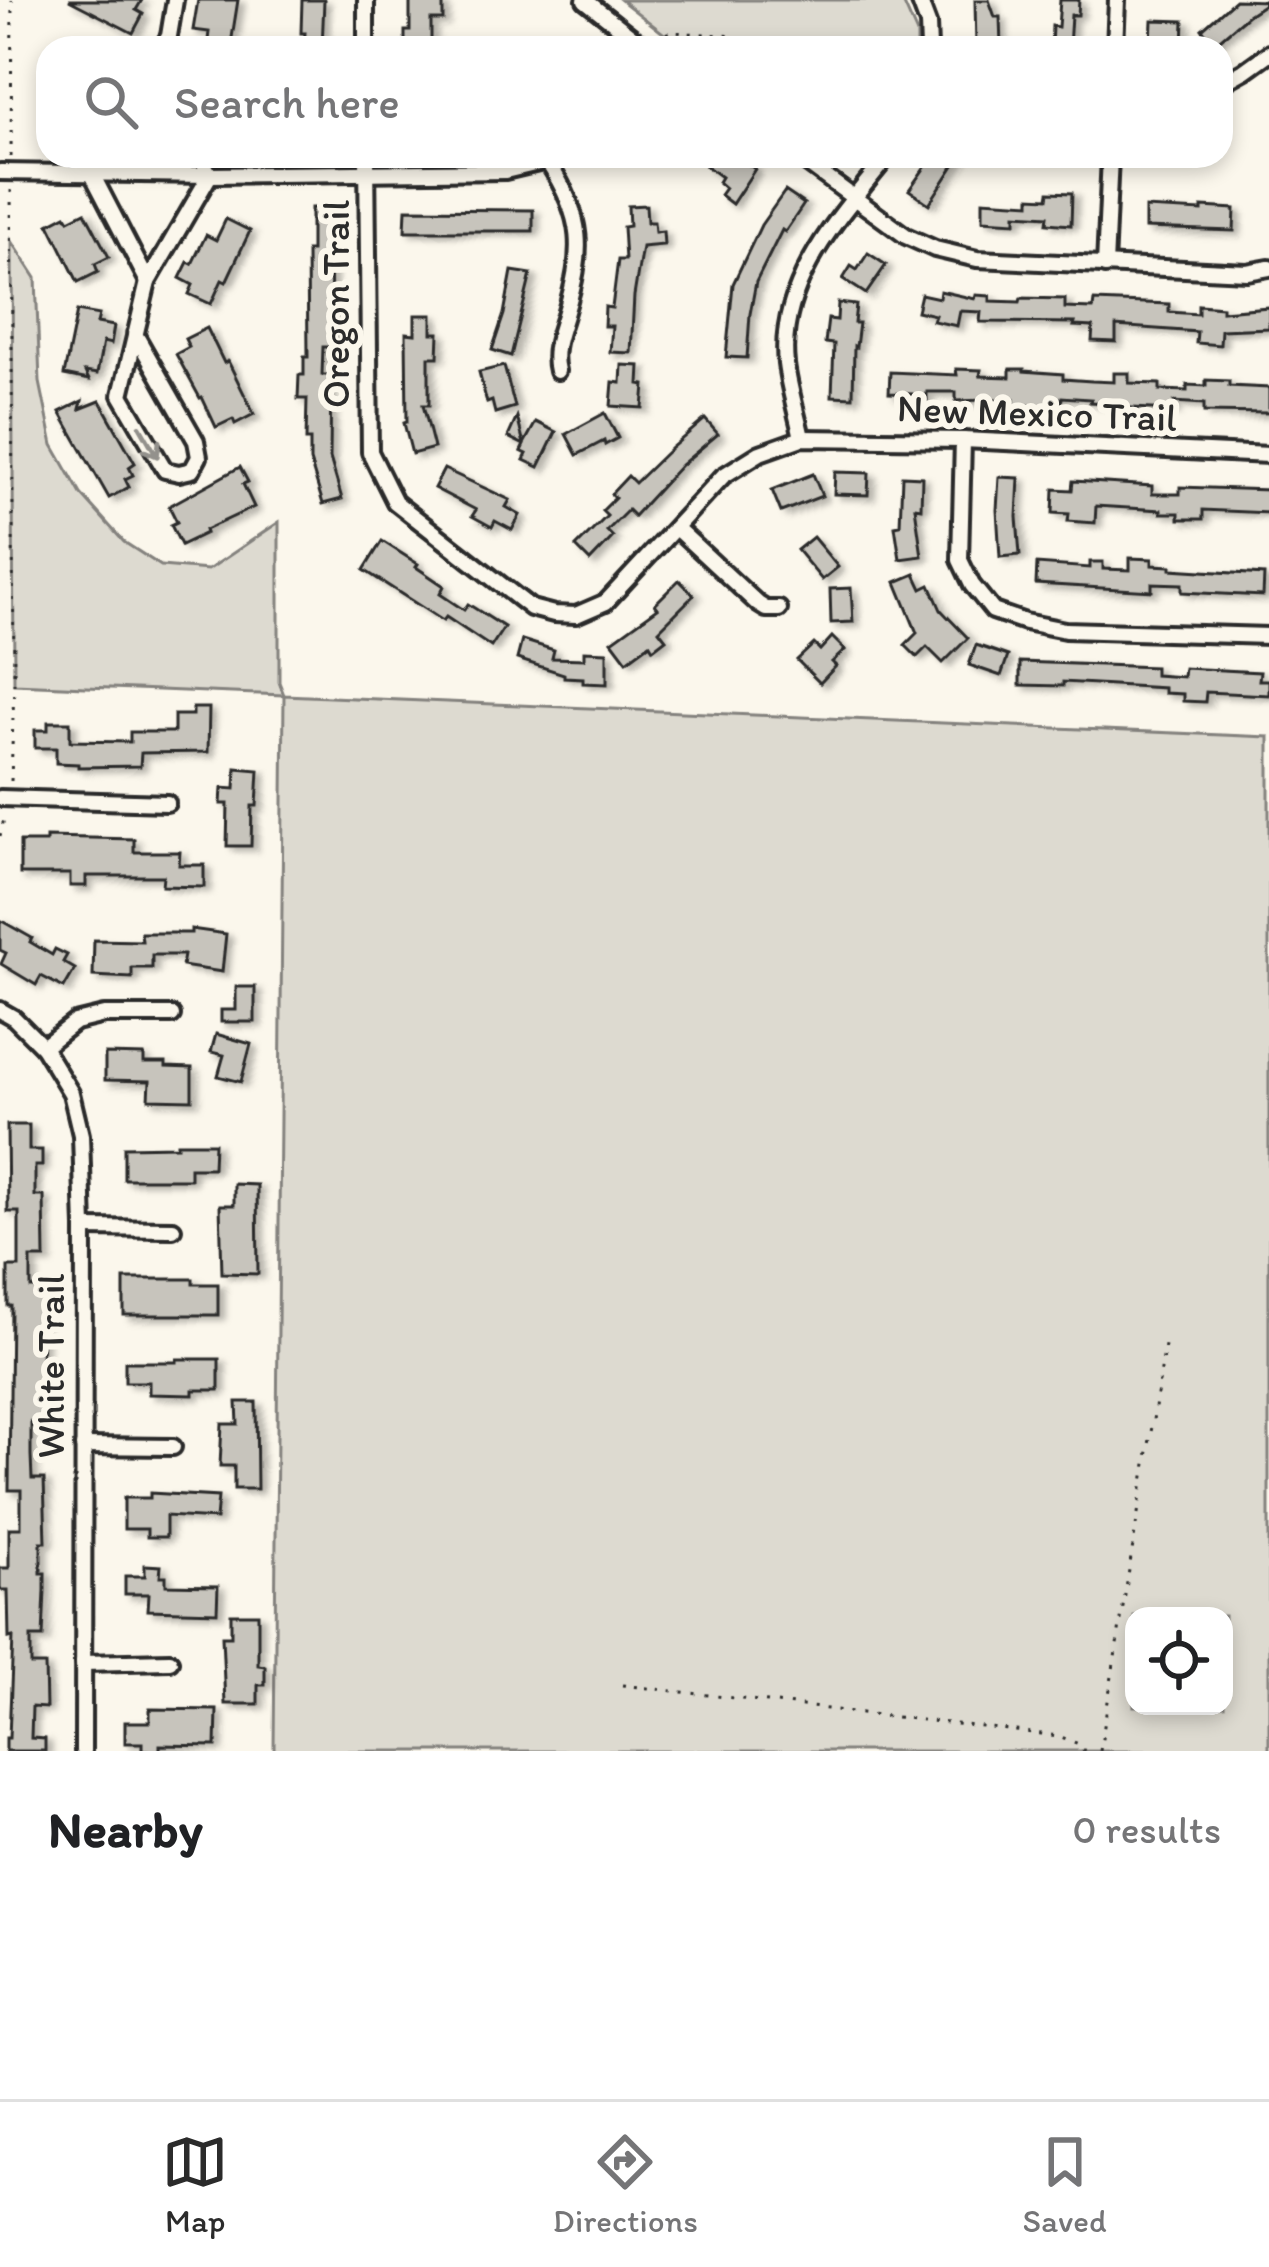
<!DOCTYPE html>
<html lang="en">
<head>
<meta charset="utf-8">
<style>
	body { margin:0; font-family:Itim,sans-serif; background:#f2f2f2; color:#202124 }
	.controls { position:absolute; right:36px; bottom:36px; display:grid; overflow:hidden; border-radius:24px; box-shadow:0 6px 18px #0003 }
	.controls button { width:108px; height:108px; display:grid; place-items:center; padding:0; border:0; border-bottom:3px solid #e0e0e0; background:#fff; color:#202124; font:60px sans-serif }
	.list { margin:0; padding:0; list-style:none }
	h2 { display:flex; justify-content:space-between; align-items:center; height:156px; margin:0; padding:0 48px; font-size:51px }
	h2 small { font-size:39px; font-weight:400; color:#757577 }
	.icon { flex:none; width:66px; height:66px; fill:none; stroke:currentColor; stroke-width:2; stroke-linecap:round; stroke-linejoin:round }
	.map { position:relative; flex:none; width:1269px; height:1751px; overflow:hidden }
	.search { position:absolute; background:#fff; box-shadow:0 6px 18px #0003; left:36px; right:36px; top:36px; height:132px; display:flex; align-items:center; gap:30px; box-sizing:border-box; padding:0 42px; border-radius:36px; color:#757577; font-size:45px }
	.sheet { height:348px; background:#fff }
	nav { display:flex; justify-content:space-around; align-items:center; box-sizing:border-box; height:168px; border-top:3px solid #e0e0e0; background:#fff; font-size:33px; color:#757577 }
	nav a { display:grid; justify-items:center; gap:6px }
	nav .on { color:#2b2b2b }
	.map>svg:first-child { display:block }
	.green { fill:#dddad0; stroke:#84827e; stroke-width:3; fill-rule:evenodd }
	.building { fill:#c7c4bc; stroke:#2b2b2b; stroke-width:3; filter:url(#shadow) }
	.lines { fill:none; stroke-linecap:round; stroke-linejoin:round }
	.minor-casing { stroke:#2b2b2b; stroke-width:22 }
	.path { stroke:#2b2b2b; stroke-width:3; stroke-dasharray:3 9; stroke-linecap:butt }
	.minor { stroke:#fbf7ec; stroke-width:14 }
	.oneway { stroke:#93918c }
	.labels { text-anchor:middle; stroke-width:12; stroke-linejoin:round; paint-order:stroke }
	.street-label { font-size:39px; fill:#2b2b2b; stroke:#fbf7ec }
</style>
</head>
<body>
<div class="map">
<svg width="1269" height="1751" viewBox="0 0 1269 1751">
	<defs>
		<filter id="shadow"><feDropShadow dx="6" dy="4" stdDeviation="3" flood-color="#0004"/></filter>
	</defs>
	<rect width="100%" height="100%" fill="#fbf7ec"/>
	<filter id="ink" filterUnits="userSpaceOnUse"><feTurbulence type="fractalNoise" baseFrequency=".00833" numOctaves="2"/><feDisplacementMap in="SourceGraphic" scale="24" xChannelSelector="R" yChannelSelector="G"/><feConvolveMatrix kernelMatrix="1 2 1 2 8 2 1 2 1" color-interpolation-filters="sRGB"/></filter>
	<g filter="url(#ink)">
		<g class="green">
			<path d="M621 0H902L917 34V48H682Z"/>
			<path d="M12 241 36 278 40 382 53 445 81 494 124 542 161 566 208 570 279 522V682L284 695 1269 737V1751H274L284 695 14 684ZM1134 1616H1224V1706H1134Z"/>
		</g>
		<g class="building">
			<path d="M69 0H142L136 10 143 14 133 33Z"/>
			<path d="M198 0H238L231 44 208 40 209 32 193 30Z"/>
			<path d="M302 0H324L322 48H304L305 33H301Z"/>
			<path d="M410 0 443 3V20H431V48H405V31H410Z"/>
			<path d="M975 0H989L995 17H1000L1001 48H976Z"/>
			<path d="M1060 0H1079L1078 15H1071L1069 48H1051L1052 26 1058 27Z"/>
			<path d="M1235 0 1269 1 1248 15 1214 44 1202 29Z"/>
			<path d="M1152 20 1184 21 1183 45 1151 44Z"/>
			<path d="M713 156H723L732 162 736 156 755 169 732 204 720 195 725 188 718 182 721 177 706 166Z"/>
			<path d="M933 156H960L929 204 909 190Z"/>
			<path d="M785 191 804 204 785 232 782 230 756 282 750 314 747 358 726 357 733 284 761 225Z"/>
			<path d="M1049 192 1072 193 1071 225 1047 223 1048 216 1016 214V222L983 220V200L1030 203V197L1048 198Z"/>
			<path d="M646 205 647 222H654L655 232 663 231 664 245 642 247 634 296 631 353 610 352 612 326H604L605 307 612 308 618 260H625L623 227 629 226 628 206Z"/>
			<path d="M1202 207 1235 209 1234 231 1145 228V208L1202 211Z"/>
			<path d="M311 208H330L331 347H323L322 375H331L330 458 342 499 323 504 310 461V440H306L307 399H298L299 375H304V357H308L307 251H311Z"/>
			<path d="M406 209 533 210V231H405Z"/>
			<path d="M85 212 109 257 95 264 98 272 78 282 49 224 66 215 69 220Z"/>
			<path d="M226 219 250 231 226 282 222 280 211 304 189 294 193 285 180 278 188 262 192 264 206 235 216 240Z"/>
			<path d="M868 253 886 265 866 294 843 279 851 266 857 270Z"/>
			<path d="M512 271 531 274 511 356 492 350 504 314Z"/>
			<path d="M940 291 975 299 976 295 990 296V301L1020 302 1021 298 1065 299V308L1093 309 1094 301 1169 304V312L1198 314V305L1222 307V311L1269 307V328L1221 330 1220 345 1196 343 1197 332 1116 326V342L1092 341 1093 327 1074 326 1075 323 980 322 981 312 960 311 957 326 933 321 935 315 917 311 921 294 939 298Z"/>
			<path d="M838 303 856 305 854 323H859L856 347 854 346 853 397 832 396 834 344 825 343 828 319 837 320Z"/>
			<path d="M77 311 99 315 97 323 114 326 111 344 103 342 97 374 85 372 89 380 64 375Z"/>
			<path d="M415 315H432V333H439L438 357H429V405H423L434 448 412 454 404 423 407 422 406 333 415 334Z"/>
			<path d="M207 328 224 363 228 361 254 414 235 424 233 419 216 427 202 397 200 398 176 354 189 347 185 339Z"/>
			<path d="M622 365 640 366 639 384 645 385 643 408 611 406 613 382 621 383Z"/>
			<path d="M504 366 515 407 495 413 492 401 487 403 479 372Z"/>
			<path d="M956 369 981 370 980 376 1010 377V369H1024V371L1063 374V379L1092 381 1114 382V373H1129V383L1160 384V390L1187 391V385L1206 386V380L1229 381V386L1269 388V413L1204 412V404L1174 402 1173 410 1112 407V403L1090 402 1091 399 1062 397 1061 406 1014 405V399L956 401V392H927V400H912V394L889 393 890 372 957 375Z"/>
			<path d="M82 401 80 409 100 401 135 463 129 467 133 475 125 479 129 487 109 498 60 412Z"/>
			<path d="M605 413 618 438 605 445 604 441 577 455 566 434Z"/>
			<path d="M517 417 524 444 536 422 556 432 539 467 524 460 527 454 521 451 524 445 508 437Z"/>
			<path d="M705 419 718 434 681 465 634 516 628 510 607 531 613 537 590 561 576 547 607 516 602 511 615 498 611 494 628 476 635 483 671 448Z"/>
			<path d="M240 467 248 482 243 484 254 507 205 530 206 533 181 545 171 525 177 522 169 506Z"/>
			<path d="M444 469 510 500 506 507 520 515 512 530 495 521 492 527 472 516 476 510 434 488Z"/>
			<path d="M835 472 869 473 868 495 834 494Z"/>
			<path d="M813 474 822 496 781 512 772 490Z"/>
			<path d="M902 476 922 477 921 508 915 507 922 556 900 559 895 526 900 525Z"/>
			<path d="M999 477 1019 478 1017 517 1020 555 1000 557 997 510Z"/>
			<path d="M1073 481 1152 486V494H1180V487L1269 490V513L1203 510V519H1179V513H1161V510L1096 506 1095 523 1068 521 1069 514 1053 513 1054 489 1072 490Z"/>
			<path d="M813 537 838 567 822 580 797 550Z"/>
			<path d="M382 541 418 564 416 567 444 586 440 594 464 610 468 604 504 627 491 647 446 617 443 621 364 570Z"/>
			<path d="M1130 558 1152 559V565L1171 566V569L1264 575 1263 596 1182 592V584L1152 583V591L1036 584 1037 564 1090 568V562H1103V569L1130 570Z"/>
			<path d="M915 574 922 589 930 585 941 610 968 638 943 663 927 647 917 657 905 645 917 633 896 582Z"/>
			<path d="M679 580 694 595 659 630 666 639 653 649 650 644 627 661 612 641 658 608 655 604Z"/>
			<path d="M851 588 853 622 831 623 830 589Z"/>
			<path d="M832 637 845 650 832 662 836 666 820 683 797 660 814 644 820 650Z"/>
			<path d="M522 640 554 650 552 658 584 659V651L607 652V684L583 683V678L564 677V674L517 659Z"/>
			<path d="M976 645 1008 656 1001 676 969 665Z"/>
			<path d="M1020 662 1155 667V675L1183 677 1184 668 1260 672 1259 680H1269V695L1206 692 1205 702 1183 701V694L1164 693V688L1063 682V686L1020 685Z"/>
			<path d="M193 708H209L208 752 141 753 140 766 78 767V764L56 763V748H35V730H48V722H70V741L130 742V732H174V715H193Z"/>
			<path d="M236 768 259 770 257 806H252L251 846H227L228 804H221L222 788 235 789Z"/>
			<path d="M46 837 134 839V852H180L179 865H204V887L162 886 163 876H86V886H70V874H20V842H46Z"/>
			<path d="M0 920 32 938 30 942 52 955 55 949 67 955 63 962 75 969 64 988 41 976 36 985 1 964 6 953 0 950Z"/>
			<path d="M191 929 226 934 222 972 182 966 184 955H152V968H132V978L93 976 94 940 142 941 141 933H191Z"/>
			<path d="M236 987H255V1022H221V1010H236Z"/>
			<path d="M216 1034 251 1044 241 1082 218 1076 224 1055 211 1052Z"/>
			<path d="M105 1054 144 1055V1063H166V1067L192 1068V1100L149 1099 150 1081 105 1080Z"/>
			<path d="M7 1125H29V1150H42V1166H35V1196H44L45 1258H31V1288H44L40 1384H45L44 1422H31V1455L32 1479H44L46 1542H41V1573H45V1590L43 1637H31V1665H45L46 1708 32 1707 31 1738 45 1739V1751H6V1738H9L13 1637 9 1638 8 1590H0V1568H9V1528H21V1490H9L11 1306H8V1267H19V1212H8Z"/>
			<path d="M177 1143H214L213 1168H190V1179H124V1147L177 1146Z"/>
			<path d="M234 1184 257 1185 258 1274 222 1273 220 1205H234Z"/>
			<path d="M124 1279H193V1284H218V1315H124Z"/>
			<path d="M177 1359H219V1390H193V1395L149 1394V1382H125V1362H177Z"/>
			<path d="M237 1402H256L257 1489H234V1466H220L222 1424H238Z"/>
			<path d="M150 1493 218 1497 216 1519 166 1516V1537H147V1529H124V1498H150Z"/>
			<path d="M145 1565 161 1566 160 1576H166V1585L218 1586 217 1612 148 1610 149 1594H125V1576H145Z"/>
			<path d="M231 1614H258V1665L265 1666V1685H258V1704H225L222 1636H231Z"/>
			<path d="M150 1709 217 1710 216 1746 160 1745V1751L142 1750V1743H125V1722H150Z"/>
		</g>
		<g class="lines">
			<g class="minor-casing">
				<g id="minor">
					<path d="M366 0V48"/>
					<path d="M585 0 646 48"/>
					<path d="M919 0 928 24 929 48"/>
					<path d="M162 48 169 36 175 0"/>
					<path d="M1115 48 1117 0"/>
					<path d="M1221 84 1244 71 1269 53"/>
					<path d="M200 156 210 175"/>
					<path d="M367 156 370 452 395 502 531 608 554 614 576 615 606 602 723 476 760 453 802 438 963 440 1269 455"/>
					<path d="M797 156 906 236 935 249 977 259 1247 272 1269 268"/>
					<path d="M547 161C585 219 584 250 565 315 559 335 552 351 557 371"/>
					<path d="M0 172 210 175 505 171 547 161 550 156"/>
					<path d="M92 174 148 282 210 175"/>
					<path d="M1105 266 1110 156"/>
					<path d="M135 334 196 441 199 457 192 470 179 473 165 470 121 395 148 282"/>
					<path d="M802 438C797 414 789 388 786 364 777 282 841 215 888 156"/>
					<path d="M963 440 960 560 972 585 993 611 1025 622 1065 630 1269 636"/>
					<path d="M676 528 758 604 766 609H779"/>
					<path d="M0 798 167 803"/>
					<path d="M0 1010 14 1018 43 1047 71 1093 81 1135 84 1228 83 1751"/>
					<path d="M43 1047 75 1022 104 1015H172"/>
					<path d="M84 1228 173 1229"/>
					<path d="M83 1446 173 1447"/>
					<path d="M83 1663 170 1661"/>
				</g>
			</g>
			<g class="path">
				<path d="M658 42 664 34 671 32 737 36"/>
				<path d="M11 157 12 0"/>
				<path d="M11 781 14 684 11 185"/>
				<path d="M0 836 5 814"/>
				<path d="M622 1685 1059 1736 1081 1745 1084 1751"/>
				<path d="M1100 1751 1165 1345"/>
			</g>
			<use href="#minor" class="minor"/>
		</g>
		<defs><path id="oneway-shaft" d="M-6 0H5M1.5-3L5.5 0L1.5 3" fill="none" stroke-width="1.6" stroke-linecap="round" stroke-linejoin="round" transform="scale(3)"/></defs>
		<use class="oneway" href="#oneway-shaft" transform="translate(149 442) rotate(60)"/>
	</g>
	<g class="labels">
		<g class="street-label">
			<text transform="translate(335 304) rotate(-90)" y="14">Oregon Trail</text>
			<text transform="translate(1037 412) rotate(2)" y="14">New Mexico Trail</text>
			<text transform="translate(50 1366) rotate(-90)" y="14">White Trail</text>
		</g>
	</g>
</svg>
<div class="controls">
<button><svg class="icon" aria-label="locate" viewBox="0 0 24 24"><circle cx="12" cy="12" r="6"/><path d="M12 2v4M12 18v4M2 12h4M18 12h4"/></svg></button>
</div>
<div class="search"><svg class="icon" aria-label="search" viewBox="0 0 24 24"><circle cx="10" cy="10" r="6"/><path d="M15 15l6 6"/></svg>Search here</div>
</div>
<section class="sheet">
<h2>Nearby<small>0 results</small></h2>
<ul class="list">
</ul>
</section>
<nav>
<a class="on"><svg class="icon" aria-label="map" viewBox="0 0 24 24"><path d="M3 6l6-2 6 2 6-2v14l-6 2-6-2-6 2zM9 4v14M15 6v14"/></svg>Map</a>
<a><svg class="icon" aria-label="directions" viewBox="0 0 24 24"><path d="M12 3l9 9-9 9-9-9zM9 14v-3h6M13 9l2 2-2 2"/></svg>Directions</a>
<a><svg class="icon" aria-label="saved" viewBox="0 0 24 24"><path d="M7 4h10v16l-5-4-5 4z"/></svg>Saved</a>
</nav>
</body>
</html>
